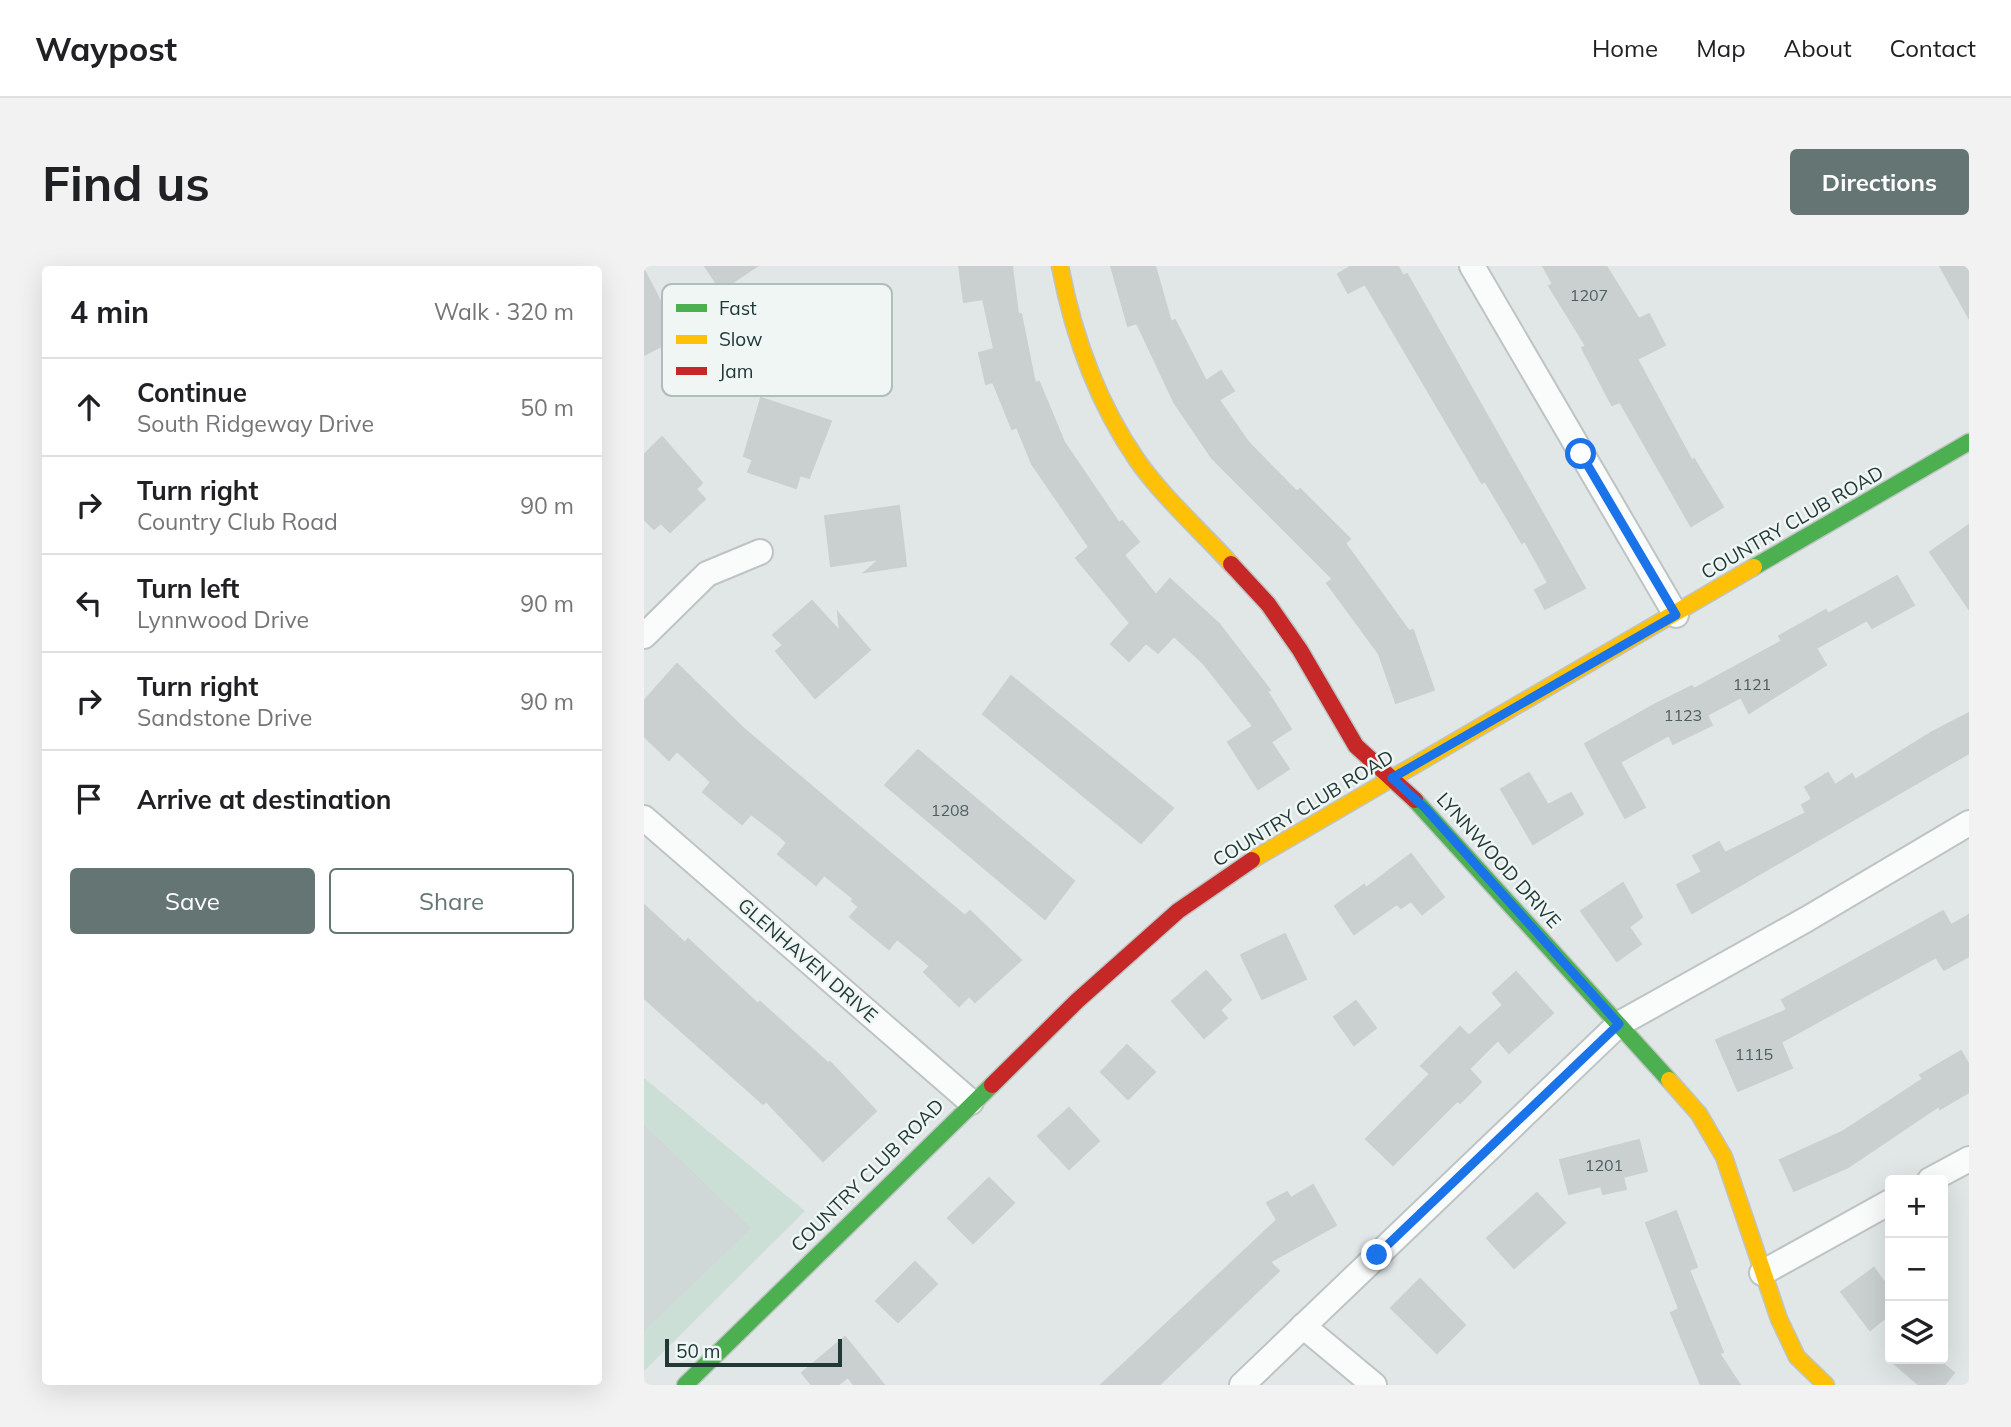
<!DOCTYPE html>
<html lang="en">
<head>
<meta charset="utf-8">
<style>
	body { margin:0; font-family:Mulish,sans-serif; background:#f2f2f2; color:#202124 }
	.controls { position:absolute; right:21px; bottom:21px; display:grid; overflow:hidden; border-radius:7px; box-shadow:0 7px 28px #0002 }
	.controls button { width:63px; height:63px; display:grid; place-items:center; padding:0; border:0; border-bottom:2px solid #e0e0e0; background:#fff; color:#202124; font:35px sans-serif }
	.scale { position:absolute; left:21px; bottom:18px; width:177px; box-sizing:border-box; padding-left:7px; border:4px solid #213837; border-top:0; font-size:19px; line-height:24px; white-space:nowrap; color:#213837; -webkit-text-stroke:5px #eff6f4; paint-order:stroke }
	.stop { position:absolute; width:21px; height:21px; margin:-16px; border:5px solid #1a73e8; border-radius:50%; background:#fff }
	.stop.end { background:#1a73e8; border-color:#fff; box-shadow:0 2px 7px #0008 }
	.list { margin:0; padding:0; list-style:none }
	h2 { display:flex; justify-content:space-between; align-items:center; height:91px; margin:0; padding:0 28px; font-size:30px }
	h2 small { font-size:23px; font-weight:400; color:#757577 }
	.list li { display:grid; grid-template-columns:46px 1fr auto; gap:21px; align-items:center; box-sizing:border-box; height:98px; padding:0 28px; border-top:2px solid #e0e0e0 }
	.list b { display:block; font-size:26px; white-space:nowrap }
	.list p { margin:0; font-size:23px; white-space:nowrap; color:#757577 }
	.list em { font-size:23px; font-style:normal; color:#757577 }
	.actions { display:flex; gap:14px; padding:21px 28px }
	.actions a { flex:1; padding:16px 0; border:2px solid #647574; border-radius:7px; text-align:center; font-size:24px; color:#647574 }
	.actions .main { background:#647574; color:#fff }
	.icon { flex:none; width:38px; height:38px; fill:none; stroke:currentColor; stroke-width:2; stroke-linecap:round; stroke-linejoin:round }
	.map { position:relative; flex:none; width:1325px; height:1119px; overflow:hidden; border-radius:7px }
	header { display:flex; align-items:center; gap:42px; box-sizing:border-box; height:98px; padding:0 35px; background:#fff; border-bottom:2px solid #e0e0e0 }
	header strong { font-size:33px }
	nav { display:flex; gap:38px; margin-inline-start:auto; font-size:24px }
	.intro { display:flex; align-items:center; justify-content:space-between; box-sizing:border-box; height:168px; padding:0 42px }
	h1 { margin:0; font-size:49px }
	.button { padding:18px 32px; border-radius:7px; background:#647574; color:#fff; font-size:24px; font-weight:700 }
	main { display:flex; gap:42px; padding:0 42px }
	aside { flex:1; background:#fff; border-radius:7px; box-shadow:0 7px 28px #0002 }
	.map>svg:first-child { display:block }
	.built { fill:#cfd8d6 }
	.green { fill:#cbdfd6 }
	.building { fill:#cacfcf; stroke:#cad0cf; stroke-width:2 }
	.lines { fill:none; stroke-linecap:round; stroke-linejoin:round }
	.street-casing { stroke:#bec3c3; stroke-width:28 }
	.fast-casing { stroke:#bec4c3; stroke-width:19 }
	.slow-casing { stroke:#bec4c3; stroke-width:19 }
	.jam-casing { stroke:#bec4c3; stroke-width:19 }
	.street { stroke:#fafbfb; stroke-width:24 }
	.fast { stroke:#4caf50; stroke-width:16 }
	.slow { stroke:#ffc107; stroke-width:16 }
	.jam { stroke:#c62828; stroke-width:16 }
	.route { stroke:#1a73e8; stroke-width:9 }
	.labels { text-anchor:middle; stroke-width:5; stroke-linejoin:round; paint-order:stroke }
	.number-label { font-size:16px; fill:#4c5e5e }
	.street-label { font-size:19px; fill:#213837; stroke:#eff6f4 }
	.key { fill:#eff6f4; stroke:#b1bdbb; stroke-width:2 }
	.key-label { font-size:19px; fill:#213837 }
</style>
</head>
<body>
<header>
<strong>Waypost</strong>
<nav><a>Home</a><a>Map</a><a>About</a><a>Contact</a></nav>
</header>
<div class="intro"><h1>Find us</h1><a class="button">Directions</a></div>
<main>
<aside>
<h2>4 min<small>Walk · 320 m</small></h2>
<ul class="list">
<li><svg class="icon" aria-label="ahead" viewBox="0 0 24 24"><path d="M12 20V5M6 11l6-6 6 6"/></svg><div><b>Continue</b><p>South Ridgeway Drive</p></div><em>50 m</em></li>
<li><svg class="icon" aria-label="right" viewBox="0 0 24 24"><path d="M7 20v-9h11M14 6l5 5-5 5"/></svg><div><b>Turn right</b><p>Country Club Road</p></div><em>90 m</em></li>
<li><svg class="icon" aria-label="left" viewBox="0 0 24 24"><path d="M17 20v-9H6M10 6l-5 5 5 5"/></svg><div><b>Turn left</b><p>Lynnwood Drive</p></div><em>90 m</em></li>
<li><svg class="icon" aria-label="right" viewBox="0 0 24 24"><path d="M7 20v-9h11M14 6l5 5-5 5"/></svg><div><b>Turn right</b><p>Sandstone Drive</p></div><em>90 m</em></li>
<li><svg class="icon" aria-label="arrive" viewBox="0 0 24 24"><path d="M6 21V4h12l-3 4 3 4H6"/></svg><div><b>Arrive at destination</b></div></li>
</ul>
<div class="actions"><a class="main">Save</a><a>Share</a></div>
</aside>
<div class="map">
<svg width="1325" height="1119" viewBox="0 0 1325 1119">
	<rect width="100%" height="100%" fill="#e1e7e6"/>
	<path class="built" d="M0 858 108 962 0 1066Z"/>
	<path class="green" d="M0 812 161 945 0 1105V1065L108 962 0 858Z"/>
	<g class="building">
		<path d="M61 0H113L77 24Z"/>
		<path d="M315 0H368L374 48H377L391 117 395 116 420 176 475 257 478 255 495 276 480 289 512 329 526 313 575 358 626 424 623 425 647 463 627 476 645 503 614 523 584 476 609 460 559 397 530 370 514 387 502 377 485 395 467 378 486 357 432 292 445 281 388 198 373 161 368 163 349 116 342 118 335 87 350 83 339 33 320 36Z"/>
		<path d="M467 0H511L527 56 531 54 562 115 577 105 590 125 575 134 604 176 653 226 656 223 706 273 701 277 765 365 769 364 790 424 752 437 735 388 683 317 689 313 568 192 530 136 493 57 484 60Z"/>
		<path d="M707 0H754L759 10 763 8 941 322 901 343 891 324 904 317 881 275 878 277 841 215 838 217 721 18 704 27 694 8Z"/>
		<path d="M899 0H962L995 53 1005 48 1021 79 993 93 1048 195 1050 193 1079 241 1047 260 976 136 968 139 938 82 942 80 905 20 909 18Z"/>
		<path d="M1296 0H1325V52Z"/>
		<path d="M0 4 35 71 0 89Z"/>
		<path d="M117 132 187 155 165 212 156 209 152 222 104 206 109 194 100 190Z"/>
		<path d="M18 171 58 217 52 223 61 233 26 266 17 257 10 263 0 253V189Z"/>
		<path d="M255 240 262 300 221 306 236 293 187 300 181 250Z"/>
		<path d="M1325 259V343L1286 286Z"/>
		<path d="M1253 310 1270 339 1228 362 1223 354 1172 382 1182 399 1105 447 1097 431 1063 449 1068 459 1029 478 1025 469 976 496 1001 541 981 552 941 478 1010 439 1048 420 1050 423 1138 375 1135 370 1182 344 1184 348Z"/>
		<path d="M168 335 196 366 194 347 226 384 171 432 132 385 139 379 129 369Z"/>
		<path d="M33 398 100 463 321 650 326 645 377 694 331 736 325 730 315 740 280 706 286 700 253 673 245 683 206 651 215 641 208 635 210 633 180 609 172 619 134 588 143 577 137 571 107 548 98 558 59 526 67 516 33 485 25 494 0 470V435Z"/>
		<path d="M367 410 529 542 497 577 339 448Z"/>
		<path d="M1325 447V487L1048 647 1033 619 1058 606 1049 590 1075 576 1081 587 1162 547 1158 539 1168 533 1161 521 1184 507 1191 519 1208 508 1211 514 1288 466Z"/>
		<path d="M274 484 430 615 401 653 241 519Z"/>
		<path d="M885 507 904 539 927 527 939 548 889 578 857 523Z"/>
		<path d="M767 588 800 631 778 648 767 635 757 642 753 638 710 668 691 640 720 619 722 622Z"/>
		<path d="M979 617 998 651 985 661 997 678 973 695 937 645Z"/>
		<path d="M0 639 41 677 44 673 114 738 116 736 184 797 186 796 232 845 179 895 122 835 119 838 0 732Z"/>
		<path d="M1299 645 1307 659 1325 649V690L1300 704 1292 691 1137 776 1148 802 1094 825 1072 774 1143 744 1138 734Z"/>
		<path d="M641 668 662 713 618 733 597 689Z"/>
		<path d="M562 705 587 734 576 744 583 752 560 772 528 735Z"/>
		<path d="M872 706 909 747 865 787 854 774 825 803 837 816 816 837 813 835 749 899 722 873 786 808 777 800 816 761 825 770 859 739 849 727Z"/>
		<path d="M712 735 732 762 710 779 690 751Z"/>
		<path d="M483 779 511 806 484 833 457 806Z"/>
		<path d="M1317 785 1325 799V826L1296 843 1295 840 1204 901 1150 925 1136 894 1198 866 1279 813 1276 809Z"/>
		<path d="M425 842 455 875 425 903 394 870Z"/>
		<path d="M995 874 1003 905 979 911 982 923 959 928 957 920 925 928 916 894Z"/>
		<path d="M345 912 370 937 329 977 304 952Z"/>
		<path d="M669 919 692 959 626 996 635 1005 515 1119H457L633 954 623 937 643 926 647 932Z"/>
		<path d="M893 927 921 957 870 1002 843 972Z"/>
		<path d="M1032 945 1053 1001 1045 1004 1079 1086 1075 1087 1096 1119H1057L1027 1047 1035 1043 1002 957Z"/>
		<path d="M271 996 293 1018 254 1056 232 1035Z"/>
		<path d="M1230 1002 1246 1024V1048L1226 1064 1197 1026Z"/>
		<path d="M776 1013 821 1059 793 1087 747 1042Z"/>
		<path d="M201 1071 240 1119H210L204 1111 194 1119H168L158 1107Z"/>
		<path d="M1245 1093H1293L1310 1107 1300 1119H1275Z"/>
	</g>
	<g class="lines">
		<g class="street-casing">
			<g id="street">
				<path d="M828 0 1032 349"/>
				<path d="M0 370 63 308 116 286"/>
				<path d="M0 552 327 836"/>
				<path d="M1286 914 1325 893"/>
				<path d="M1118 1007 1246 936"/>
				<path d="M659 1060 730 1119"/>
				<path d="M598 1119 975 758 1163 653 1325 557"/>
			</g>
		</g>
		<g class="fast-casing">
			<g id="fast">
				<path d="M1110 301 1325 176"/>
				<path d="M771 534 1025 814"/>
				<path d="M41 1119 348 819"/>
			</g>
		</g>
		<g class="slow-casing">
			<g id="slow">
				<path d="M416 0C429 68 453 136 493 194 518 230 557 265 587 298"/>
				<path d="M608 594 1110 301"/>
				<path d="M1025 814 1055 848 1080 891 1135 1053 1153 1091 1182 1119"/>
			</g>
		</g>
		<g class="jam-casing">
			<g id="jam">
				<path d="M587 298 624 338 656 384 712 480 771 534"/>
				<path d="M348 819 433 735 534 645 608 594"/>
			</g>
		</g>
		<use href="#street" class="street"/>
		<use href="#fast" class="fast"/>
		<use href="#slow" class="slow"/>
		<use href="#jam" class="jam"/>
	</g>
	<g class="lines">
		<path class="route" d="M733 989 975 758 781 542 748 512 1032 349 937 188"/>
	</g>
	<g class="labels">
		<g class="number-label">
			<text x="945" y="35">1207</text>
			<text x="1108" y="424">1121</text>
			<text x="1039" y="455">1123</text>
			<text x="306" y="550">1208</text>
			<text x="1110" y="794">1115</text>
			<text x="960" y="905">1201</text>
		</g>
		<g class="street-label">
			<text transform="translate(1148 256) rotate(-30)" y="7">COUNTRY CLUB ROAD</text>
			<text transform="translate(659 542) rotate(-31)" y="7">COUNTRY CLUB ROAD</text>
			<text transform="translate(855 594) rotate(48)" y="7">LYNNWOOD DRIVE</text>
			<text transform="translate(164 694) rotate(41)" y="7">GLENHAVEN DRIVE</text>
			<text transform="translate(223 909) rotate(-45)" y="7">COUNTRY CLUB ROAD</text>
		</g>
	</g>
	<rect x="18" y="18" width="230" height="112" rx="10" class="key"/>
	<rect x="32" y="38" width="31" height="8" fill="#4caf50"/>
	<rect x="32" y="69" width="31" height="9" fill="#ffc107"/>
	<rect x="32" y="101" width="31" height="8" fill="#c62828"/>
	<g class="key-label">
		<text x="75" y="49">Fast</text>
		<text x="75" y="80">Slow</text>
		<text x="75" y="112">Jam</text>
	</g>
</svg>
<div class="controls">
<button>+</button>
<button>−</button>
<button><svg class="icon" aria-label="layers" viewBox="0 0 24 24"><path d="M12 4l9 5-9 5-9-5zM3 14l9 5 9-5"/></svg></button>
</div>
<div class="scale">50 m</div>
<div class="stop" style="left:937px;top:188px"></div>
<div class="stop end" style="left:733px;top:989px"></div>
</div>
</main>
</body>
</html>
